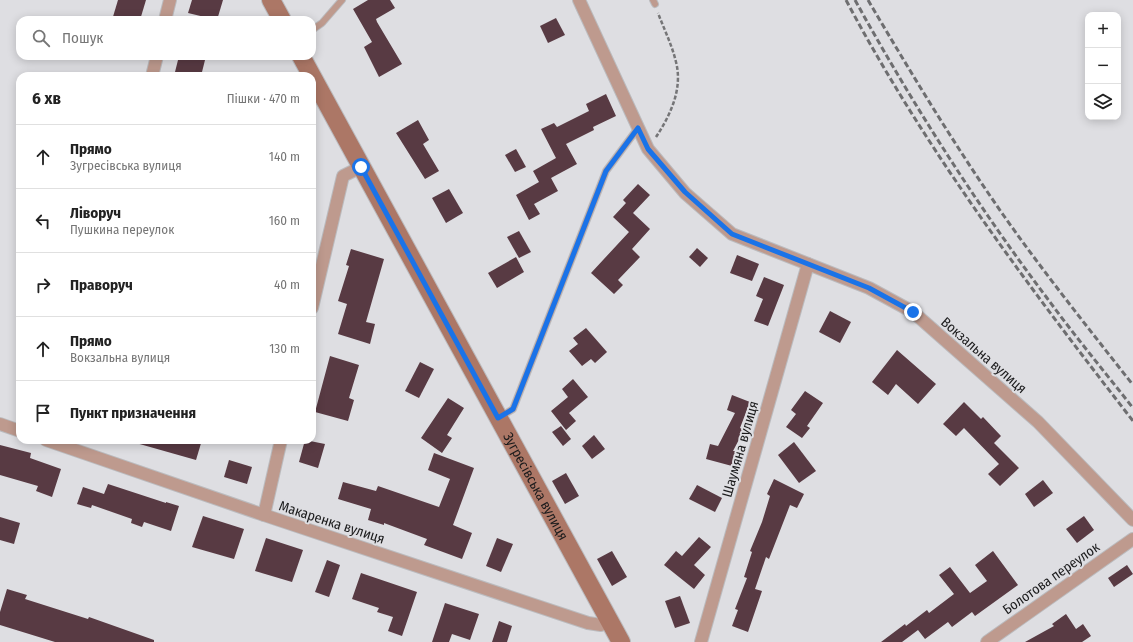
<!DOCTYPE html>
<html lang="uk">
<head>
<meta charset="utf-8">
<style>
	body { margin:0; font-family:"Fira Sans Condensed",sans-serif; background:#f2f2f2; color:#222 }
	.controls { position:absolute; right:12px; top:12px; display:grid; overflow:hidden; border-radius:8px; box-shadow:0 2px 10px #0003 }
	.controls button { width:36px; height:36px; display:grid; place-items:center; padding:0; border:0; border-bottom:1px solid #e0e0e0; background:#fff; color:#222; font:20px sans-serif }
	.stop { position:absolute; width:12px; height:12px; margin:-9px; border:3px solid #1a73e8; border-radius:50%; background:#fff }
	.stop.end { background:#1a73e8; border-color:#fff; box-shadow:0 1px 4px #0008 }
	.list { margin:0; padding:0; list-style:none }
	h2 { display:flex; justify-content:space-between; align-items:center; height:52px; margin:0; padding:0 16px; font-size:17px }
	h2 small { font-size:13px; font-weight:400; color:#767676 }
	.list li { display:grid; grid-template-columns:26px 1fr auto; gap:12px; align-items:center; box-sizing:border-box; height:64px; padding:0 16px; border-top:1px solid #e0e0e0 }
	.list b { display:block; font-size:15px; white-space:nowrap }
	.list p { margin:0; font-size:13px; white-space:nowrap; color:#767676 }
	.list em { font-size:13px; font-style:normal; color:#767676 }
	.icon { flex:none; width:22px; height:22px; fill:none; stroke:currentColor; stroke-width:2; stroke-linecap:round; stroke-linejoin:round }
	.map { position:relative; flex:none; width:1133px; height:642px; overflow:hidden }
	.search { position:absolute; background:#fff; box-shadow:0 2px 10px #0003; left:16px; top:16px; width:300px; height:44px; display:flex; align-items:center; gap:10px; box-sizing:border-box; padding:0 14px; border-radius:12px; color:#767676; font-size:15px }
	.panel { position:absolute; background:#fff; box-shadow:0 2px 10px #0003; left:16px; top:72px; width:300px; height:372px; border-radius:12px }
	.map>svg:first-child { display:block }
	.building { fill:#583a43 }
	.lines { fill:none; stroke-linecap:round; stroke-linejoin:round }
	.lane-casing { stroke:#bbbbbe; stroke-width:8 }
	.street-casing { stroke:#bbbbbe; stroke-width:14 }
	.secondary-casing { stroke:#bbbbbe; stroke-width:20 }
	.path { stroke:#757577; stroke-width:2.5; stroke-dasharray:4 2; stroke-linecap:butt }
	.lane { stroke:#be9a8e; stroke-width:6 }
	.street { stroke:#be9a8e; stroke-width:12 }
	.secondary { stroke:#ac7766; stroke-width:18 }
	.rail { stroke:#6e6e70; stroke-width:3; stroke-dasharray:6 3; stroke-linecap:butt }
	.route { stroke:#1a73e8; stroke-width:5 }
	.labels { text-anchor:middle; stroke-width:4; stroke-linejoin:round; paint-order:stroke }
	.street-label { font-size:14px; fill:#1b1b1c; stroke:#dedee2 }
</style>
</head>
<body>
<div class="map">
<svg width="1133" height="642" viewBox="0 0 1133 642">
	<rect width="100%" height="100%" fill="#dedee2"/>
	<g class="building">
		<path d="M118 0H146L140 20H112Z"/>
		<path d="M192 0H223L217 20 188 13Z"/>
		<path d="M368 0H390L395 8 376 19 377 22 402 64 379 77 364 47 372 42 353 9Z"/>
		<path d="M556 18 565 35 548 43 540 26Z"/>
		<path d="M179 56H206L201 76H174Z"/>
		<path d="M606 94 616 116 593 127 594 130 566 144 577 164 551 178 558 191 534 204 540 214 529 220 516 195 539 182 533 171 556 158 541 129 554 123 557 127 589 111 586 104Z"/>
		<path d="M418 120 429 140 423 144 439 171 425 179 396 133Z"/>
		<path d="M516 149 526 167 515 172 505 155Z"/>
		<path d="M638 184 650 195 633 213 650 229 632 249 640 257 618 280 623 285 614 294 591 273 629 232 613 217 626 203 623 200Z"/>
		<path d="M449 189 463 213 446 223 432 198Z"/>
		<path d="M519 231 531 252 519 258 507 237Z"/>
		<path d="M697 248 708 258 700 267 689 257Z"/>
		<path d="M351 249 384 259 366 322 375 324 370 344 338 334 347 304 338 301 349 266 346 265Z"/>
		<path d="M737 255 759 264 752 281 730 273Z"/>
		<path d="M516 257 524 272 497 288 488 273Z"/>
		<path d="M764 277 784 285 768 326 754 321 763 299 756 296Z"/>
		<path d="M830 311 851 322 840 343 819 332Z"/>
		<path d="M586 328 607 352 595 363 591 359 582 366 569 351 578 344 573 338Z"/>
		<path d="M897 350 936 384 918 404 896 384 888 395 872 382Z"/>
		<path d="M330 356 359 365 349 398 354 400 348 421 315 412Z"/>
		<path d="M420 362 434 369 419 398 405 391Z"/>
		<path d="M573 379 588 397 569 413 576 421 566 430 551 411 568 397 562 389Z"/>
		<path d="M805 391 823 403 807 426 810 428 802 438 786 427 796 414 791 410Z"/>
		<path d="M732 395 750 402 740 428 744 430 733 451H736L732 466 706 459 710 444 718 446 735 413 727 410Z"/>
		<path d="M448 398 464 408 447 435 452 438 442 453 421 438Z"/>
		<path d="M964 402 981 419 983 417 1001 436 994 443 1019 468 1000 486 988 474 999 464 964 428 956 436 943 424Z"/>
		<path d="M561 426 571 439 563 446 552 432Z"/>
		<path d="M594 435 605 449 592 459 582 446Z"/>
		<path d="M137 440H202L196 460 136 443Z"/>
		<path d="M305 440 325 444 318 468 299 462Z"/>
		<path d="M794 442 816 471 799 483 778 455Z"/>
		<path d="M0 445 31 453 30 458 61 469 52 497 36 491 38 486 0 475Z"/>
		<path d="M434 453 474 468 453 525 472 533 462 559 424 545 427 539 384 523V525L368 520 371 509 338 499 343 482 376 491 378 486 439 507 450 479 428 470Z"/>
		<path d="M229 460 252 467 247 484 224 477Z"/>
		<path d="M566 473 579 496 565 504 552 481Z"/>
		<path d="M774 479 804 494 797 508 790 505 769 559 766 557 755 589 762 591 748 632 732 626 738 610 735 609 747 578 744 577 752 552 750 551 762 522 770 496 767 494Z"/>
		<path d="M1043 480 1053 493 1034 507 1025 494Z"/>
		<path d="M108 484 166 503V502L179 506 171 531 144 522 142 527 131 523 132 519 92 505 91 508 77 504 83 487 104 494Z"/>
		<path d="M697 485 722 498 715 512 689 499Z"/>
		<path d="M203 516 244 529 234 559 192 547Z"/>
		<path d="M1084 516 1094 530 1077 543 1066 529Z"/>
		<path d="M0 517 20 523 14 544 0 540Z"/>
		<path d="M699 537 711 547 694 565 705 575 694 589 664 565 676 551 682 556Z"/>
		<path d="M266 538 303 550 292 582 255 571Z"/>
		<path d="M497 538 513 544 501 572 486 566Z"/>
		<path d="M612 551 627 577 612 586 597 559Z"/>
		<path d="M993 551 1018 585 975 616 972 612 952 627 948 622 925 639 918 630 902 642H881L905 624 906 626 927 610 929 613 954 594 939 575 950 567 970 593 987 581 975 565Z"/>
		<path d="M327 560 340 565 329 597 315 592Z"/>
		<path d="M1127 565 1133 574 1114 587 1108 578Z"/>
		<path d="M361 573 417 592 402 636 388 631 393 617 377 612 379 608 352 599Z"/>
		<path d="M7 589 27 595 25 599 88 619 89 617 154 640V642H55L0 625V612Z"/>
		<path d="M680 596 690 623 675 628 665 601Z"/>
		<path d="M445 603 479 614 470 640 452 634 449 642H432Z"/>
		<path d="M1066 614 1076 629 1083 624 1091 636 1082 642H1025L1054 626 1052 624Z"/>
		<path d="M499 621 512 626 507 642H492Z"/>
	</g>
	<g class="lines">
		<g class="lane-casing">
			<g id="lane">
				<path d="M653 0 655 4"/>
				<path d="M312 30 322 23 342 0"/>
				<path d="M500 417 513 409 606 171 638 128"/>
			</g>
		</g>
		<g class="street-casing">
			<g id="street">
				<path d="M579 0 648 149 685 193 732 234 869 288 913 312 1038 422 1133 520"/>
				<path d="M165 20 170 0"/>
				<path d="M152 76 157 56"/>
				<path d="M312 308 343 176 361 167"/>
				<path d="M0 424 20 431"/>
				<path d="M46 440 264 515 588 623 601 625 609 621"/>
				<path d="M264 515 281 440"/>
				<path d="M701 642 808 264"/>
				<path d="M987 642 1133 539"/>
			</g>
		</g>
		<g class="secondary-casing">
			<g id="secondary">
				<path d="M271 0 282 20"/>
				<path id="s1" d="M301 56 621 642"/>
			</g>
		</g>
		<path class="path" d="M656 137C670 116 683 89 676 62 672 45 664 29 658 13"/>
		<use href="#lane" class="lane"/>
		<use href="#street" class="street"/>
		<use href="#secondary" class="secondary"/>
		<g class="rail">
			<path d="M846 0C926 151 1029 287 1133 421"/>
			<path d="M855 0C912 103 976 204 1047 298 1074 335 1104 371 1133 408"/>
			<path d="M868 0C911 73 955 146 1004 216 1045 274 1089 329 1133 385"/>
		</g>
	</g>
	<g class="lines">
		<path class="route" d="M361 167 498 418 513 409 606 171 638 128 648 149 685 192 732 234 869 288 913 312"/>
	</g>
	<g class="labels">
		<g class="street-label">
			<text transform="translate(984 355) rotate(41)" y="5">Вокзальна вулиця</text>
			<text transform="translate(740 449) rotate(-74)" y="5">Шаумяна вулиця</text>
			<text dy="5" stroke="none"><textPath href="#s1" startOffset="490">Зугресівська вулиця</textPath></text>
			<text transform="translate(332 522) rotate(18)" y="5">Макаренка вулиця</text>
			<text transform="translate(1051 578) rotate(-35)" y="5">Болотова переулок</text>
		</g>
	</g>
</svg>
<div class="controls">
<button>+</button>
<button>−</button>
<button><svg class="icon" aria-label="layers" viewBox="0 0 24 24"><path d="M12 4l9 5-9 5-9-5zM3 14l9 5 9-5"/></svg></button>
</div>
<div class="stop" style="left:361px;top:167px"></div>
<div class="stop end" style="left:913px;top:312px"></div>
<div class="search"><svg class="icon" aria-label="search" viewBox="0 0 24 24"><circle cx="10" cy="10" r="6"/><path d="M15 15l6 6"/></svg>Пошук</div>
<section class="panel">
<h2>6 хв<small>Пішки · 470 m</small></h2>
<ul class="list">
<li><svg class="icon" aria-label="ahead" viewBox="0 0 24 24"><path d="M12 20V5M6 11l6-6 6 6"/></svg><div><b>Прямо</b><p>Зугресівська вулиця</p></div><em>140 m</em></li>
<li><svg class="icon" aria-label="left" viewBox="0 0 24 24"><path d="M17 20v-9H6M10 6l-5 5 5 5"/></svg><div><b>Ліворуч</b><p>Пушкина переулок</p></div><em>160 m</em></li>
<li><svg class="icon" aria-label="right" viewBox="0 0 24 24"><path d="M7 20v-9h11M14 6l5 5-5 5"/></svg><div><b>Праворуч</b></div><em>40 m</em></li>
<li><svg class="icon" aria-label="ahead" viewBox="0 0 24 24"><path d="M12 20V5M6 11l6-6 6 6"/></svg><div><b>Прямо</b><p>Вокзальна вулиця</p></div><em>130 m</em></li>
<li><svg class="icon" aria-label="arrive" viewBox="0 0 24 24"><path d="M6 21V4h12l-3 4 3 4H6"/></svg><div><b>Пункт призначення</b></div></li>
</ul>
</section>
</div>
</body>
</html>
